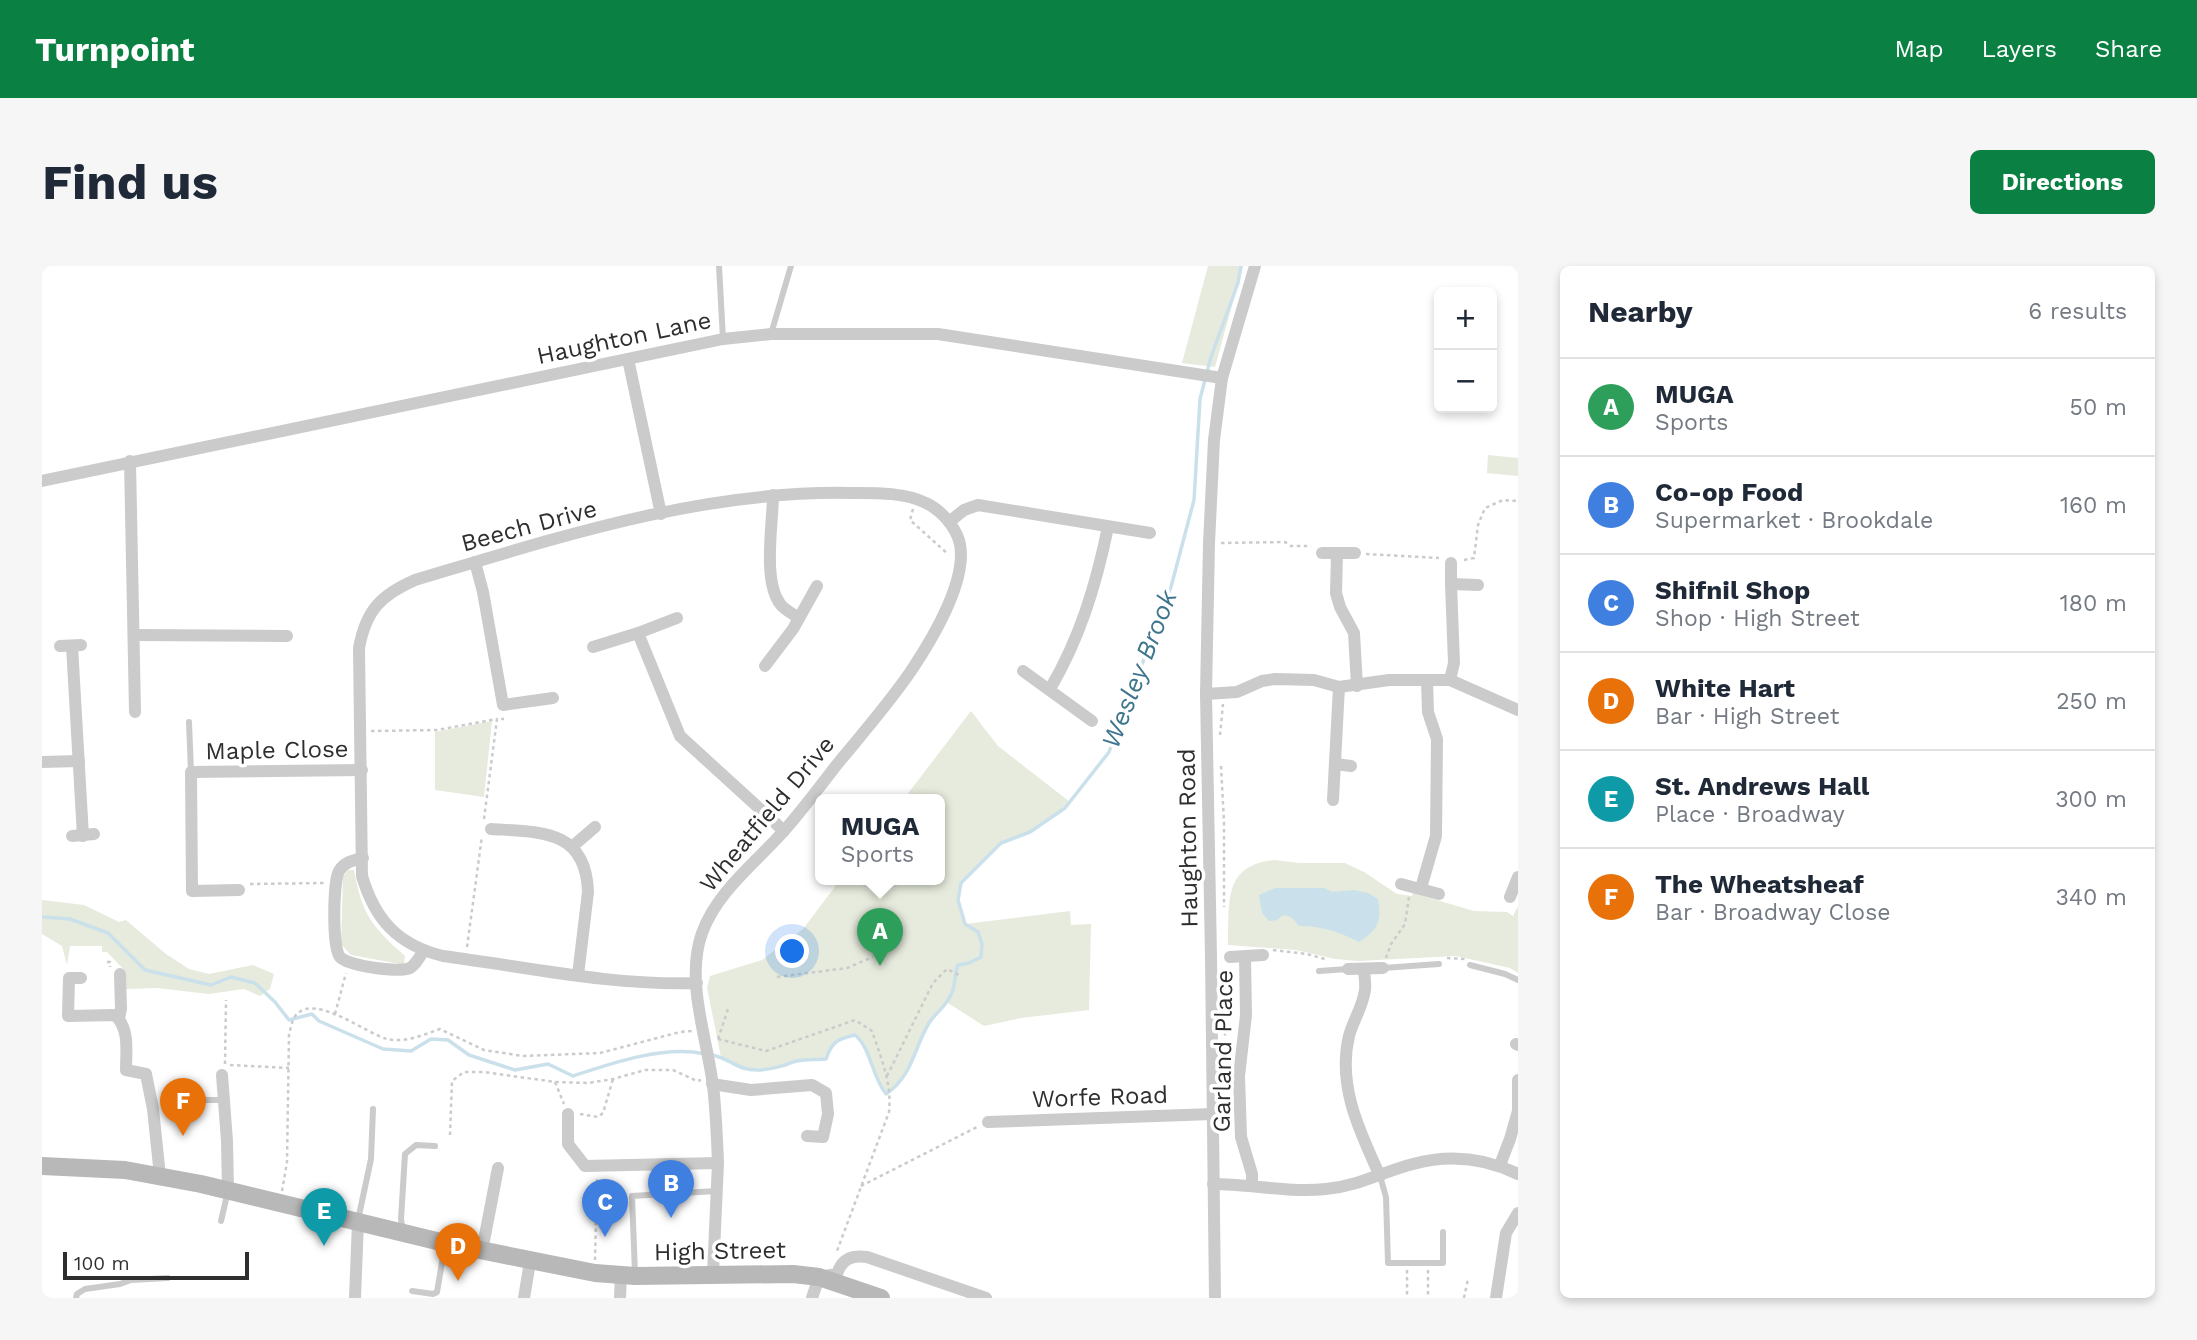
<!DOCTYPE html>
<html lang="en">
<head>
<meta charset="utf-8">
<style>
	body { margin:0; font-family:"Work Sans",sans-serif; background:#f6f6f7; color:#1f2937 }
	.controls { position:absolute; right:21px; top:21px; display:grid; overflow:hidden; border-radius:10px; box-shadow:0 4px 10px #0003 }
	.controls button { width:63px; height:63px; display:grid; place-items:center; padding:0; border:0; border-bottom:2px solid #e0e1e3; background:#fff; color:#1f2937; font:35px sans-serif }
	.scale { position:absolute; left:21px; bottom:18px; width:186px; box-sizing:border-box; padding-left:7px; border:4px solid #2e2e2e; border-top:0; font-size:19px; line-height:24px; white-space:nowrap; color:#2e2e2e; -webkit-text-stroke:5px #fff; paint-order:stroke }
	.you { position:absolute; left:751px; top:686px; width:24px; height:24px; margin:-18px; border:5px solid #fff; border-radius:50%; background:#1a73e8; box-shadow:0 0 0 10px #1a73e833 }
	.badge { display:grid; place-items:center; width:46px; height:46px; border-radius:50%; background:#0b8043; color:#fff; font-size:23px; font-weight:700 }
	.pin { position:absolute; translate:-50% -58px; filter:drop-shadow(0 2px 4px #0008) }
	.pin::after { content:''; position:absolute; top:37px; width:24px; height:21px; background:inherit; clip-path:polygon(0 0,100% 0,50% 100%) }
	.popup { position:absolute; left:773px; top:528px; width:130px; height:91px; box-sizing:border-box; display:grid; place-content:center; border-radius:10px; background:#fff; filter:drop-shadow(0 2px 5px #0005); font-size:23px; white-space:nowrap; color:#747a83 }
	.popup b { font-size:26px; color:#1f2937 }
	.popup::after { content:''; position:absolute; left:50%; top:100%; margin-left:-14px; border:14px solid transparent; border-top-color:#fff }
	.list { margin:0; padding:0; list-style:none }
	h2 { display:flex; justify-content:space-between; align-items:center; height:91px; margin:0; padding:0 28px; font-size:30px }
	h2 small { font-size:23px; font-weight:400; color:#747a83 }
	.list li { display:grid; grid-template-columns:46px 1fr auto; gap:21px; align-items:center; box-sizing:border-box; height:98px; padding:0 28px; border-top:2px solid #e0e1e3 }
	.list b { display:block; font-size:26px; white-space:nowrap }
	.list p { margin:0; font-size:23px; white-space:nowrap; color:#747a83 }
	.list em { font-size:23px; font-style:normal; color:#747a83 }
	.map { position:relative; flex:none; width:1476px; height:1032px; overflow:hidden; border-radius:10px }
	header { display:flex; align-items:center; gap:42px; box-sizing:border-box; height:98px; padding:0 35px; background:#0b8043; color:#fff }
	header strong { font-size:33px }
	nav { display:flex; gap:38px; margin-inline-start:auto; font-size:24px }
	.intro { display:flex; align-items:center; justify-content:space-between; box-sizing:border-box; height:168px; padding:0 42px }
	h1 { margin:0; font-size:49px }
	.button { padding:18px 32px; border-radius:10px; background:#0b8043; color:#fff; font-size:24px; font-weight:700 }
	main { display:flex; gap:42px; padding:0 42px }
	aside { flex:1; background:#fff; border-radius:10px; box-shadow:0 4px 10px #0003 }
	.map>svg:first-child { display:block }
	.green { fill:#e6ebdd }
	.water { fill:#cae0ea }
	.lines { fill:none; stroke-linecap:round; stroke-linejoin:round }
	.stream { stroke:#cae0ea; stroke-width:3.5 }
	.path { stroke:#cbcbcb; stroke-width:2.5; stroke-dasharray:3.5 3.5; stroke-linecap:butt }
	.service { stroke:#cbcbcb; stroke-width:6 }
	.minor { stroke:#cbcbcb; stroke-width:12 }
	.secondary { stroke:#b8b8b8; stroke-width:18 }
	.labels { text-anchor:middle; stroke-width:7; stroke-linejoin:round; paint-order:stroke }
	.street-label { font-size:24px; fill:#2e2e2e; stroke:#fff }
	.water-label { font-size:26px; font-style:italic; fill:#40768d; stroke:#fff }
</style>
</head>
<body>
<header>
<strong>Turnpoint</strong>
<nav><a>Map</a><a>Layers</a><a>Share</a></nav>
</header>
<div class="intro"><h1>Find us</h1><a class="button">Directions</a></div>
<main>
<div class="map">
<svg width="1476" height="1032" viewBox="0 0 1476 1032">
	<rect width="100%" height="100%" fill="#fff"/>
	<g class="green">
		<path d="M1166 0H1201L1173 101 1140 97Z"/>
		<path d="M1446 189 1476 192V210L1445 207Z"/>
		<path d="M929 445 956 480 1028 536 988 566 959 577 919 617 916 634 923 658 1028 645 1029 659 1049 658 1047 744 979 752 942 760 906 737C900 743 892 750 887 758 872 782 870 811 844 828 830 811 829 782 813 769 796 773 790 775 784 793L752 796 744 801 726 803 701 802 679 791 665 722 668 710 720 694 761 663 798 614H898V534H861Z"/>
		<path d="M450 455 442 531 393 524V466Z"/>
		<path d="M1233 594 1257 597H1303L1322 606 1355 628 1370 630 1371 627 1432 645 1465 646 1471 650 1476 640V707L1468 702 1414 690 1316 695 1293 693 1254 684 1186 679C1188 639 1179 599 1233 594Z"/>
		<path d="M306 604H312C320 648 329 660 363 690L362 697 358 698 309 689 299 678 301 611Z"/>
		<path d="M0 634 42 639 77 656 84 654 124 688 147 703 167 708 211 699 232 708 228 723 218 730 202 723 167 728 115 722 84 723 83 705 65 686H60V680H28L25 699 20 680 0 668Z"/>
	</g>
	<path class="water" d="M1233 622H1282L1290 626 1312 624 1326 627 1336 633C1340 655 1336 664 1317 676 1301 667 1276 659 1257 660L1249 651 1241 649 1235 654 1227 655 1220 647 1217 629Z"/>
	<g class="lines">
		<g class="stream">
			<path d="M0 651 28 653 66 667 103 704 169 719 189 711 213 717 233 736 247 754 270 748 277 755 341 783 369 785 389 773 406 774 427 789 473 804 506 798 531 810C570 797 622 779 663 788"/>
			<path d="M670 789C682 791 690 798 701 802 718 807 736 802 751 796 760 793 774 794 784 793 790 775 796 773 813 769 829 782 830 811 844 828 870 811 872 782 887 757 894 746 906 739 910 726 914 717 912 709 916 699L927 697 939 691 940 678 936 666 923 658 916 634 919 617 959 577 988 566 1023 542 1067 486 1129 321 1152 234 1158 133 1169 91 1196 17 1199 0"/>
		</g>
		<g class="path">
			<path d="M871 243 868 254 906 288"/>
			<path d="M1179 277 1243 276 1249 280H1269"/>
			<path d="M1324 288 1397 292"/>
			<path d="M1422 294 1432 292 1436 259 1443 242 1461 234 1476 235"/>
			<path d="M329 465 395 464 455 453"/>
			<path d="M1178 469 1181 438"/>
			<path d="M1179 500 1182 556V641"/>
			<path d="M442 553 455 453H462"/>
			<path d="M208 618 282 617"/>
			<path d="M425 681 440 570"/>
			<path d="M1231 684 1265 688 1286 694"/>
			<path d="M1344 692 1349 678 1363 658 1367 631"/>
			<path d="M1405 692 1423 693"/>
			<path d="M65 696H68V701"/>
			<path d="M735 711 805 702 831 691"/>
			<path d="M1183 738V770"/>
			<path d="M293 748 304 707"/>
			<path d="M676 773 724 785 813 754 830 765C839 792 850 817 847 846L795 985"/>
			<path d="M676 773 686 743"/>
			<path d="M183 798 184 734"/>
			<path d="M188 799 247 802"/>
			<path d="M845 810 891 717 905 703 917 709"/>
			<path d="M513 816 522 838"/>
			<path d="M538 848 556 851 561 847 571 813"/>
			<path d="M408 869 410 815 422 806H442L513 816 546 817 571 813 603 804H631L655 815 659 814"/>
			<path d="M819 920 937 860"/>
			<path d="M240 925 245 896 247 768C249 762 250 752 255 748 274 728 325 768 345 773 363 777 381 769 398 763L442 784 481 790 558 787 638 766 650 765"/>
			<path d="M553 994 555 910"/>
			<path d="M1365 1004V1032"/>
			<path d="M1386 1004V1032"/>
			<path d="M1422 1032 1426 1013"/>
		</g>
		<g class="service">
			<path d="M677 0 681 73"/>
			<path d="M729 68 749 0"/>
			<path d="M147 456 149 506"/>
			<path d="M1428 699 1463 708 1476 714"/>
			<path d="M1341 702 1397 698"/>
			<path d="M1277 705 1306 703"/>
			<path d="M132 834H181"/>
			<path d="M1338 910 1344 931 1346 997H1401V966"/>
			<path d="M316 954 329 893 331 843"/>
			<path d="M179 955 186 925"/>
			<path d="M361 965 359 953 363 888 374 879 393 880"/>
			<path d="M593 1007 590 930 674 925"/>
			<path d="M370 1025 391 1028 395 1026 403 979"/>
			<path d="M34 1032 35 1028 43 1023 78 1018 89 1014 126 1012"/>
		</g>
		<g class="minor">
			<path d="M586 93 619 248"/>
			<path d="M88 195 93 446"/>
			<path d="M0 215 681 73 729 68H896L1180 112"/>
			<path d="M731 229C731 257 720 316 739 339 743 344 751 348 757 352"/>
			<path d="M907 256 922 244 936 239 1108 267"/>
			<path d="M1280 287H1313"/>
			<path d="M1295 287 1294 327 1298 341 1312 367 1315 420"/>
			<path d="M433 296 441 326 461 439 511 432"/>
			<path d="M1409 297V318L1436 319"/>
			<path d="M596 367 638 470 742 565"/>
			<path d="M93 369 245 370"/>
			<path d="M18 380 39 379"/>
			<path d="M30 380 41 570"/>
			<path d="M551 381 596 367 635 352"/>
			<path d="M723 400 751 363 775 320"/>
			<path d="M981 405 1050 455"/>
			<path d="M1408 414 1412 397 1409 318"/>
			<path d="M1008 423C1038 372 1054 319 1066 261"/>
			<path d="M1164 428 1195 426 1220 415 1233 413 1272 414 1297 421 1347 414H1408L1476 444"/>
			<path d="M0 496 37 495"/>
			<path d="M1293 498 1309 500"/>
			<path d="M1291 534 1297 421"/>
			<path d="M449 563C498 566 544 563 546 626L536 709"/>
			<path d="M30 570 52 568"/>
			<path d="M531 580 553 561"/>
			<path d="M321 592C312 594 302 596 297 605 291 616 290 682 298 691 306 700 357 707 368 702 374 698 378 691 381 685"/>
			<path d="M1359 618 1397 628"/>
			<path d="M1379 622 1394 570 1395 473 1386 446 1385 415"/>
			<path d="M197 624 150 625 149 506 320 504"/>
			<path d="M1468 631 1476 611"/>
			<path d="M1188 691 1221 689"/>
			<path d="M1203 691 1204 749 1197 810 1199 871 1210 908V919"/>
			<path d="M1306 703 1341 702"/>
			<path d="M1322 703C1322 710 1324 717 1323 724 1321 740 1311 755 1307 770 1295 820 1318 866 1338 910"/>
			<path d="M39 712H27L26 750 73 749C88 763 84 786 84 804L104 808 111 843 118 910"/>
			<path d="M655 717C570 720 485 701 401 690 356 679 333 654 320 610L317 382C324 344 339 329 373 314 514 272 659 224 808 227 832 227 862 226 884 237 897 243 909 256 915 269 932 306 889 375 869 405 847 437 821 467 797 496 778 520 760 545 740 567 712 598 675 626 660 667 643 715 665 771 671 820 674 845 675 871 676 897"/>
			<path d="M77 752 79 743 78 708"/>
			<path d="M1474 778 1476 779"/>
			<path d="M180 809 185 875 186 923"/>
			<path d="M670 818 709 824 770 819 784 827 786 848 781 871 765 870"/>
			<path d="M526 848V878L543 900 676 897 671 1008"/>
			<path d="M946 856 1171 848"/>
			<path d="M1458 899 1468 873 1476 845V814"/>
			<path d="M1171 918C1209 918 1246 927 1284 923 1317 920 1340 906 1371 898 1407 888 1443 892 1476 908"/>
			<path d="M440 985 456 902"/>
			<path d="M313 1032 316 956"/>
			<path d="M482 1032 488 996"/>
			<path d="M578 1032 579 1009"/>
			<path d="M770 1032 777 1011 795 1008C800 993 809 989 825 991L944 1032"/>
			<path d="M1173 1032 1169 690 1164 428 1167 277 1172 174 1180 112 1213 0"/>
			<path d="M1454 1032 1464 967 1476 947"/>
		</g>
		<path class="secondary" d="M0 900 83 904 159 918 403 977 553 1007 593 1010 751 1008 777 1011 839 1032"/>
	</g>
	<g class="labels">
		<g class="street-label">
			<text transform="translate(582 72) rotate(-12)" y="8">Haughton Lane</text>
			<text transform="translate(487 260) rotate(-15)" y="8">Beech Drive</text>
			<text transform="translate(235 484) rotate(-1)" y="8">Maple Close</text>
			<text transform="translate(725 548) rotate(-50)" y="8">Wheatfield Drive</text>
			<text transform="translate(1146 572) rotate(-91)" y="8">Haughton Road</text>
			<text transform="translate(1181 785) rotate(-89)" y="8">Garland Place</text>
			<text transform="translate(1058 831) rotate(-2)" y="8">Worfe Road</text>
			<text transform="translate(678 985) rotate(-1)" y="8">High Street</text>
		</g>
		<g class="water-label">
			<text transform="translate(1097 403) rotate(-69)" y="9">Wesley Brook</text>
		</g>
	</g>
</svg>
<div class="controls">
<button>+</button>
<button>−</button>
</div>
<div class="scale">100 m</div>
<div class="you"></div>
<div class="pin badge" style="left:838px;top:700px;background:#2e9e5b">A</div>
<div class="popup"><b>MUGA</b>Sports</div>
<div class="pin badge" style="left:629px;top:952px;background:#3f7fe0">B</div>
<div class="pin badge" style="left:563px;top:971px;background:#3f7fe0">C</div>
<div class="pin badge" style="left:416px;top:1015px;background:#e8710a">D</div>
<div class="pin badge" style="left:282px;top:980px;background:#0f9aa8">E</div>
<div class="pin badge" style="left:141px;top:870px;background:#e8710a">F</div>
</div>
<aside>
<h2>Nearby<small>6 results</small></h2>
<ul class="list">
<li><span class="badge" style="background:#2e9e5b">A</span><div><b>MUGA</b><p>Sports</p></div><em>50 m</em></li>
<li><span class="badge" style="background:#3f7fe0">B</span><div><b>Co-op Food</b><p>Supermarket · Brookdale</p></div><em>160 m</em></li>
<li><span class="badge" style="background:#3f7fe0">C</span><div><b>Shifnil Shop</b><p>Shop · High Street</p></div><em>180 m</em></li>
<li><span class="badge" style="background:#e8710a">D</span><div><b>White Hart</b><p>Bar · High Street</p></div><em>250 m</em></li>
<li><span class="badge" style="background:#0f9aa8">E</span><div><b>St. Andrews Hall</b><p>Place · Broadway</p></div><em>300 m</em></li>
<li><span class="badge" style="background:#e8710a">F</span><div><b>The Wheatsheaf</b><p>Bar · Broadway Close</p></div><em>340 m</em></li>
</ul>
</aside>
</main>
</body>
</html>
